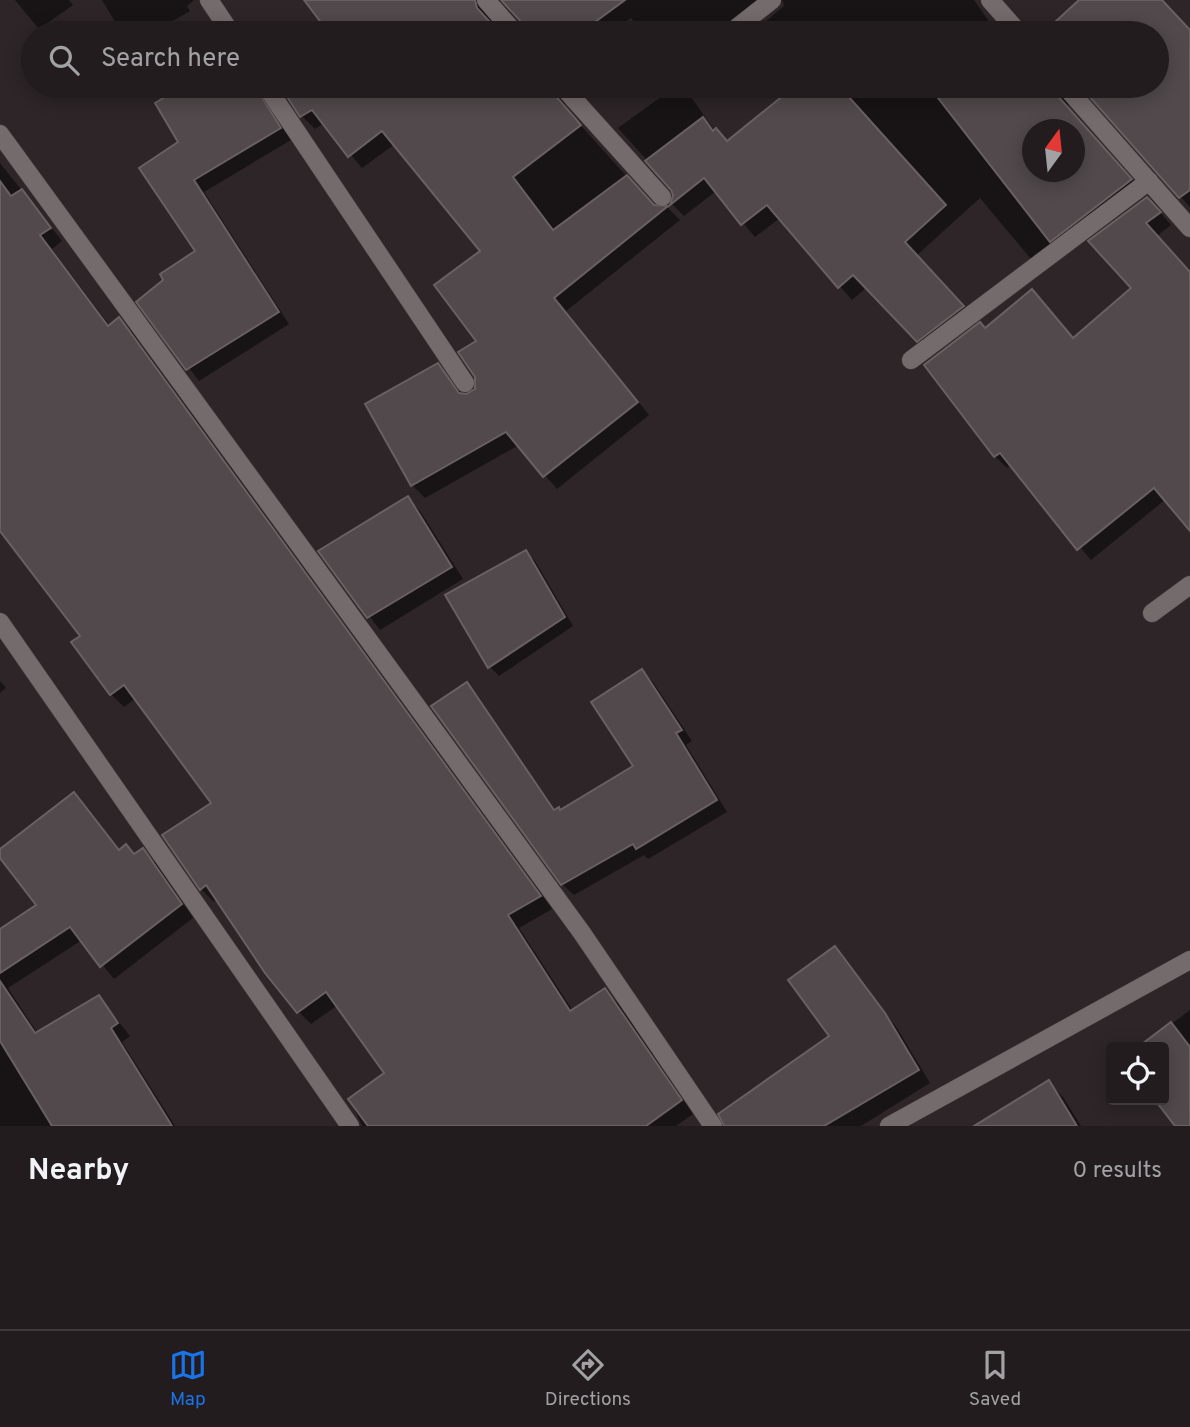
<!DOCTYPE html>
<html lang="en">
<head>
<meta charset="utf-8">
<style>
	body { margin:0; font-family:Overpass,sans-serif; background:#2e292b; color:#f1f3f6 }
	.controls { position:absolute; right:21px; bottom:21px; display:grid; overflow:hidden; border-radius:7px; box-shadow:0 4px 18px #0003 }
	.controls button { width:63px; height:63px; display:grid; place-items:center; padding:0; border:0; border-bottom:2px solid #3f3a3c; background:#221c1e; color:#f1f3f6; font:35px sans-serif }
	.compass { position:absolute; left:1022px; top:119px; width:63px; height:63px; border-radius:50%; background:#221c1e; box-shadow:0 4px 18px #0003; rotate:15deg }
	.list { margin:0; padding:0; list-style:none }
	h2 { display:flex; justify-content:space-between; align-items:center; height:91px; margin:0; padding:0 28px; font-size:30px }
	h2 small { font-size:23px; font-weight:400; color:#a2a1a4 }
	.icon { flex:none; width:38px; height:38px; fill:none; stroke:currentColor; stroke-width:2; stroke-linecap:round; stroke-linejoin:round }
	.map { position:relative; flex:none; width:1190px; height:1126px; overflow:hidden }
	.search { position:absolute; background:#221c1e; box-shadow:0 4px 18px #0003; left:21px; right:21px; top:21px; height:77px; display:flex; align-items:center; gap:18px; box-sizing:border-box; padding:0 24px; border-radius:38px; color:#a2a1a4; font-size:26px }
	.sheet { height:203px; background:#221c1e }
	nav { display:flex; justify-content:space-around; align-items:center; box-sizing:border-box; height:98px; border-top:2px solid #3f3a3c; background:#221c1e; font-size:19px; color:#a2a1a4 }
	nav a { display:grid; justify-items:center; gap:4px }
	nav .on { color:#1a73e8 }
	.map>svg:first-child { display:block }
	.shadow { fill:#0007; fill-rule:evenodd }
	.building { fill:#51494b; stroke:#696062; stroke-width:2; fill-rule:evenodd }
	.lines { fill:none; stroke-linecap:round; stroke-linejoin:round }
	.minor-casing { stroke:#4a4445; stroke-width:19 }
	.minor { stroke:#746b6d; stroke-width:18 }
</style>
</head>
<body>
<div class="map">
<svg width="1190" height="1126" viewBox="0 0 1190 1126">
	<rect width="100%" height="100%" fill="#2d2528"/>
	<g class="shadow">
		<path d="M15 0H69L73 5 39 29Z"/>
		<path d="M102 0H194L187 6 190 11 152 33H122Z"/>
		<path d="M306 0H974L997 33H765L759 27 784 6 783 1 756 21 730 33H643L631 18 610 33H527L506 3 498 1 491 5 487 16 500 33H331Z"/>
		<path d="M1082 0H1160L1190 34V207L1085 89 1071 90 1066 97 1069 108 1144 193 1041 271 980 198 916 256 976 320 931 353 867 287 852 300 780 218 755 237 716 191 684 216 672 204 675 195 672 188 618 128 676 86 691 97 715 131 728 143 798 86H1157V33H1045ZM1032 130H1074V172H1032Z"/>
		<path d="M188 86H240L247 97 255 91 266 103 291 140 204 192 289 324 199 381 139 302 198 252 180 142 157 104Z"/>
		<path d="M281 86H553L564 99 566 109 655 208H668L680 220 566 311 649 415 557 489 519 445 425 498 412 485 438 365 463 395 477 390 482 252 395 144 362 168 324 123 315 129 302 116Z"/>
		<path d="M0 163 62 241 52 249 110 326 119 319 131 331 552 909 519 928 573 1011 605 990 618 1003 693 1114 676 1126H362L350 1099 387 1073 338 1005 311 1024 299 1012 217 899 214 902 201 889 165 836 213 804 136 698 124 707 111 694 82 637 0 528Z"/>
		<path d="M1159 211 1171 225 1157 236 1190 273V520L1166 499 1091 560 1011 465 1007 468 995 456 927 365 985 330 1074 339 1133 289 1091 241Z"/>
		<path d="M408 498 420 511 463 579 380 630 320 552Z"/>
		<path d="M526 552 535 561 573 626 499 676 490 667 447 596Z"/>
		<path d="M642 671 653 682 692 741 686 745 727 812 648 859 644 855 574 895 562 884 466 684 477 695 556 811H560L635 766Z"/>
		<path d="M0 681 6 688 0 693Z"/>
		<path d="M74 794 121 851 135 856 143 850 156 863 193 918 114 979 82 940 8 988 38 1034 99 997 130 1036 122 1042 175 1126H0V931L39 905 0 855V851Z"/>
		<path d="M835 948 897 1028 930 1083 861 1126H743L831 1037Z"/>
		<path d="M1190 1010V1126H1177L1157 1100H1164V1047H1141Z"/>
		<path d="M1048 1083 1063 1097 1081 1126H1002Z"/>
	</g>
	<g class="building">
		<path d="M304 0H475L477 8 500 33H329Z"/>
		<path d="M501 0H625L580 33H526L524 25Z"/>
		<path d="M1079 0H1162L1190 30V190L1179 198 1080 86H1157V33H1043Z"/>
		<path d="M184 86H255L281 128 194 180 279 312 186 370 136 302 163 280 160 274 195 251 139 168 178 142 155 103Z"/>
		<path d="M280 86H551L554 94 581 125 513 177 553 230 627 175 654 205 668 206 554 298 638 402 543 477 506 432 411 486 365 404 438 363 459 393 466 394 475 389V377L458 352 476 341 434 285 480 251 382 131 348 157 312 110 300 117Z"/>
		<path d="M795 86H839L946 205 905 242 964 306 917 342 853 275 838 288 767 205 741 225 704 178 670 205 673 195 671 190 645 161 703 117 713 131 716 128 727 141Z"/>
		<path d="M954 86H1054L1056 94 1132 179 1050 242 938 98ZM1032 130H1074V172H1032Z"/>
		<path d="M0 181 11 196 22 189 51 228 40 235 108 326 119 317 541 896 508 915 570 1011 605 988 682 1100 646 1126H368L348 1099 384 1073 326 992 297 1013 265 973 206 885 200 890 162 835 211 803 124 685 110 695 71 642 80 636 0 531Z"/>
		<path d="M1147 197 1161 212 1146 223 1190 272V531L1154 488 1077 550 1000 453 994 457 924 365 980 322 985 328 1032 289 1073 338 1131 288 1088 241Z"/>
		<path d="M408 496 452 567 367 618 318 551Z"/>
		<path d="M526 550 565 617 488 668 445 595Z"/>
		<path d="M642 669 682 730 676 733 717 800 636 849 633 844 561 885 431 706 467 682 554 810 559 807 560 810 633 766 591 702Z"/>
		<path d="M74 792 119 850 126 844 134 854 143 848 182 904 100 967 70 927 0 973V929L36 905 0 858V849Z"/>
		<path d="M835 946 885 1013 919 1070 824 1126H724L718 1114 829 1036 788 980Z"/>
		<path d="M0 981 35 1033 99 995 118 1023 111 1028 172 1126H52L0 1041Z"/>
		<path d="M1171 1022 1190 1047V1126H1175L1155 1100H1164V1047H1138Z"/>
		<path d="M1049 1080 1077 1126H974Z"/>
	</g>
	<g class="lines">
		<g class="minor-casing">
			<g id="minor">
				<path d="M209 0 231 33"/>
				<path d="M486 0 515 33"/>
				<path d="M990 0 1019 33"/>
				<path d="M730 33 772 0"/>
				<path d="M266 86 465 383"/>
				<path d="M562 86 662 197"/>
				<path d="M1065 86 1190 228"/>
				<path d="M0 134 582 933 713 1126"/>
				<path d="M911 360 1149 181"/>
				<path d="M1152 613 1190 585"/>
				<path d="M0 622 350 1126"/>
				<path d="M889 1126 1190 960"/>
			</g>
		</g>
		<use href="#minor" class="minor"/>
	</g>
</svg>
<div class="controls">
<button><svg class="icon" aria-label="locate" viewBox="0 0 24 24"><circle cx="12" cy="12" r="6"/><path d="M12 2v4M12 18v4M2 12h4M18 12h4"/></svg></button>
</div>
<svg class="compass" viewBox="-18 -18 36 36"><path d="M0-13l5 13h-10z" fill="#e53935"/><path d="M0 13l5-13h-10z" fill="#a2a1a4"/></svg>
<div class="search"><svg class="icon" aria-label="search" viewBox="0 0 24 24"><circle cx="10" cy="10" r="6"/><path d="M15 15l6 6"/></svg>Search here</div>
</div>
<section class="sheet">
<h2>Nearby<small>0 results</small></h2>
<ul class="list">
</ul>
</section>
<nav>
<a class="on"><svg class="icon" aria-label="map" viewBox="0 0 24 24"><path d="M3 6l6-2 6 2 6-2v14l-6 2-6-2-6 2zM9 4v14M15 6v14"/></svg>Map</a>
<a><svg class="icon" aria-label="directions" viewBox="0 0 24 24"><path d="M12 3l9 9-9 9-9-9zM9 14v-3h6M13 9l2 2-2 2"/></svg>Directions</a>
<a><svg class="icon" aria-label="saved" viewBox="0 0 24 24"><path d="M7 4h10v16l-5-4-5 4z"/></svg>Saved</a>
</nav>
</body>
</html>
